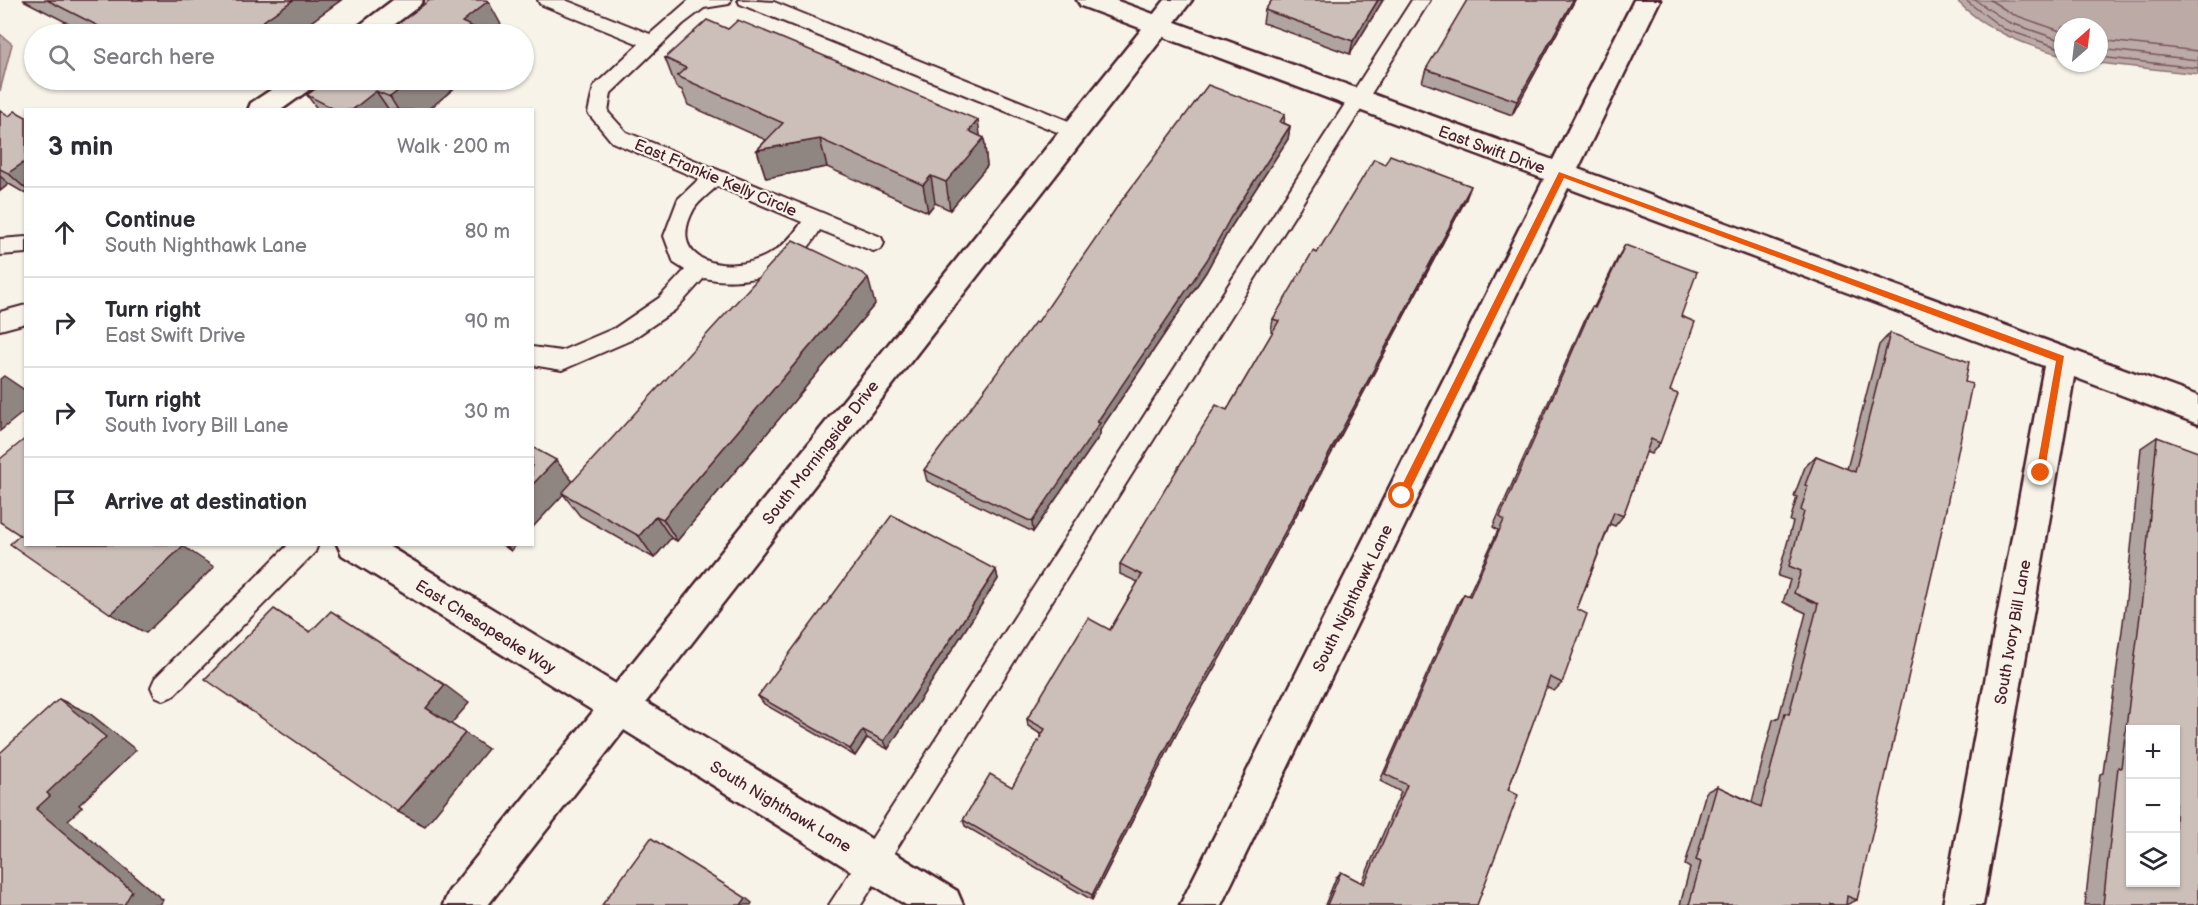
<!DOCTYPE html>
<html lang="en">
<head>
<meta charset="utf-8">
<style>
	body { margin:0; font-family:"Balsamiq Sans",sans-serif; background:#f7f7f7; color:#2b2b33 }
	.controls { position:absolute; right:18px; bottom:18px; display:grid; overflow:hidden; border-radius:0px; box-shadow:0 2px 4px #0004 }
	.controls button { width:54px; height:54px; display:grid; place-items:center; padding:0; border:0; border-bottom:2px solid #e1e1e2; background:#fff; color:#2b2b33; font:30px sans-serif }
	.compass { position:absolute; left:2054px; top:18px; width:54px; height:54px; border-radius:50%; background:#fff; box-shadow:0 2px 4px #0004; rotate:28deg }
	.stop { position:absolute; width:18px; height:18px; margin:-14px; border:4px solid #ea580c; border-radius:50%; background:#fff }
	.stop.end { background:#ea580c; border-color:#fff; box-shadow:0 2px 6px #0008 }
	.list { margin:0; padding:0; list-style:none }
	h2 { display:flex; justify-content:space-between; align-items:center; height:78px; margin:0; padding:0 24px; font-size:26px }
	h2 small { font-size:20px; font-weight:400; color:#7c7c81 }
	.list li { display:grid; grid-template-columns:39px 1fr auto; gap:18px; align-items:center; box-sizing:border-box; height:90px; padding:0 24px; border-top:2px solid #e1e1e2 }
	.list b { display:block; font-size:22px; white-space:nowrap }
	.list p { margin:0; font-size:20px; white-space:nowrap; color:#7c7c81 }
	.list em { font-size:20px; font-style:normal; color:#7c7c81 }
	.icon { flex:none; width:33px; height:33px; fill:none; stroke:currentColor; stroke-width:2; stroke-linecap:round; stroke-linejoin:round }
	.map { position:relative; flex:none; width:2198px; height:905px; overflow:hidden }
	.search { position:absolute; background:#fff; box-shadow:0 2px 4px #0004; left:24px; top:24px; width:510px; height:66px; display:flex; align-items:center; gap:15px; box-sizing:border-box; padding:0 21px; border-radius:33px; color:#7c7c81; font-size:22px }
	.panel { position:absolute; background:#fff; box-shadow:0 2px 4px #0004; left:24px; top:108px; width:510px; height:438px; border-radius:0px }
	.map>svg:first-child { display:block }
	.water { fill:#bcaaa7; stroke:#8e7275; stroke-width:1.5 }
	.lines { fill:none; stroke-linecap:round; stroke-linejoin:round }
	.shore { stroke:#78575d; stroke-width:1.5 }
	.lane-casing { stroke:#4a1f2b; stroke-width:4 }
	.street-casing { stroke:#4a1f2b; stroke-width:5 }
	.secondary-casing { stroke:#4a1f2b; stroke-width:5 }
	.lane { fill:#f7f3e8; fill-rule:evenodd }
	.street { fill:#f7f3e8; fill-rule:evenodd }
	.secondary { fill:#f7f3e8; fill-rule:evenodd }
	.wall { fill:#afa49f; stroke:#4a1f2b; stroke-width:1.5 }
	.shaded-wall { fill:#8f8682; stroke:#4a1f2b; stroke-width:1.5 }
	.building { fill:#ccbfb9; stroke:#4a1f2b; stroke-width:1.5; fill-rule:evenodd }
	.route { fill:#ea580c }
	.labels { text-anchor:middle; stroke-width:4.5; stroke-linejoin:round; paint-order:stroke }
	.street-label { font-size:16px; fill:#4a1f2b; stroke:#f7f3e8 }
</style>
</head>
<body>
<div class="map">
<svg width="2198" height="905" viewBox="0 0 2198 905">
	<rect width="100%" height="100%" fill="#f7f3e8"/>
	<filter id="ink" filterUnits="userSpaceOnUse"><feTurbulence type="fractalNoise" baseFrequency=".0167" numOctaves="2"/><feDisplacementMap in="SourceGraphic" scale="12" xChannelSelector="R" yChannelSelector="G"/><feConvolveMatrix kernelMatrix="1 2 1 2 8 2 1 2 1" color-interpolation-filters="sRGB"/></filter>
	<g filter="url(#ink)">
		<g class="water">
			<path d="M1956 0H2198V74L2099 63V27H2063V55C2024 45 1985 30 1956 0Z"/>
			<path d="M0 34 12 44 0 91Z"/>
		</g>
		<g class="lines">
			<g class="shore">
				<path d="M1965 0 2004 29 2063 49"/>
				<path d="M1975 0 2008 22 2063 41"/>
				<path d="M1990 0 2012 14 2063 32"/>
				<path d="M2099 40 2198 51"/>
				<path d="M2099 49 2198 60"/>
				<path d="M2099 57 2198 68"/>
			</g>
			<g class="lane-casing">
				<g id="lane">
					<path d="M538 0H565L650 34 689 0H731L729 4 704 8 683 24 611 93 608 112 626 132 881 237 884 243 881 249 873 251 820 230C815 238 810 246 803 253 779 278 737 285 704 278L675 310 631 340 562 370 532 365V347L561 351 615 328 659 298 685 270 674 263 664 236 678 199 699 179 612 142 588 113 594 86 639 44 540 4ZM717 186 802 222C792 237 782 248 766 256 729 275 664 263 694 209 699 201 710 193 717 186Z"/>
					<path d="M738 0 774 2 1081 126 1084 131 1081 136 1074 138 1067 136 740 4Z"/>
					<path d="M1412 0H1430L861 905H829Z"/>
					<path d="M26 237V253L0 255V239Z"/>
					<path d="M26 305V323L0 330V312Z"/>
					<path d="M289 544H318L315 552 173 696 164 700 155 696 151 687 155 678Z"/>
				</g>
			</g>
			<g class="street-casing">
				<g id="street">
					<path d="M393 0H423L419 6 382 34H352L356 28Z"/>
					<path d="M1077 0H1115L1553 160 1634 0H1660L1578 169 2198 396V424L2074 377 1983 905H1943L2044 366 1568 188 1221 905H1180L1544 179 1081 6Z"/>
					<path d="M286 80H317L313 87 281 110H248L251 103Z"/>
					<path d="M337 544H385L957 891 963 905H906L342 555Z"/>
				</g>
			</g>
			<g class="secondary-casing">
				<path id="secondary" d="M1165 0H1192L488 905H443L449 891Z"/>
			</g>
			<use href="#lane" class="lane"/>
			<use href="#street" class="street"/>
			<use href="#secondary" class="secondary"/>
		</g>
		<g class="wall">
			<path d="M23 0H341L294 34H89Z"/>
			<path d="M1383 0 1350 54 1263 23 1265 10Z"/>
			<path d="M1575 0 1512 115 1422 82 1426 69Z"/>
			<path d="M665 58 980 136 984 138 987 166 950 210 935 203 928 212 827 167 766 178 757 150 766 140 688 105 682 90 676 87Z"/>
			<path d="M176 80H193L186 85Z"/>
			<path d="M464 80 428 110H318L307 95Z"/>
			<path d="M0 110 9 116 26 117V194L9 184 0 191Z"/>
			<path d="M1285 114 1284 123 1290 126 1288 139 1229 230 1206 272 1100 430V435L1033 532 927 481 924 470 1037 323Z"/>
			<path d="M1466 199 1302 509 1300 508 1221 656 1180 727 1092 900 965 826 963 820 1012 787 1042 735 1028 726 1027 719 1110 630 1138 582 1120 574V564L1227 410 1273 332 1271 331 1273 319 1317 253Z"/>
			<path d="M1625 245 1681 316 1670 391 1660 443 1651 454 1646 452 1623 516 1615 526 1610 524 1577 609 1562 683 1554 691 1546 687 1508 790 1477 905H1325L1336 878 1341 872 1362 883 1370 864 1401 792 1380 781 1458 603 1464 594 1468 596 1498 530 1493 527 1585 319 1592 307H1594L1618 257Z"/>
			<path d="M875 304 677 541 671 538 654 558 580 516 563 494 573 482Z"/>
			<path d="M1890 333 1857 900 1846 905H1680L1690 868 1685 865 1706 792 1717 786 1752 802 1773 720 1779 717 1806 613 1783 602 1790 580 1778 576 1793 522 1790 521 1797 497 1794 496 1805 467 1816 456 1847 469 1879 345Z"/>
			<path d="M2157 437 2198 905H2085L2100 774 2103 773 2126 600 2141 448Z"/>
			<path d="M501 544H517L511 551Z"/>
			<path d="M996 570 998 579 888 749 867 738 855 756 764 704 758 696Z"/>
		</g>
		<g class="shaded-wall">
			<path d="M293 0H341L294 34H245Z"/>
			<path d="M1378 0H1383L1350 54 1353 41Z"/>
			<path d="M1573 0H1575L1512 115 1517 101Z"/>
			<path d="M488 1 504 30 499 34H467L462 22Z"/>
			<path d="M182 80H193L186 85Z"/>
			<path d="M412 80H464L428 110H398L390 97Z"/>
			<path d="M376 91 389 110H352Z"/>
			<path d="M978 120 981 141 984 138 987 166 950 210 946 182 969 131Z"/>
			<path d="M1290 126 1288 139 1229 230 1206 272 1100 430V435L1033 532 1032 522Z"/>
			<path d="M820 139 827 167 766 178 757 150Z"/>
			<path d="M26 161V189L8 173Z"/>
			<path d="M0 176 9 184 0 191Z"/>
			<path d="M931 176 935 203 928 212 923 185Z"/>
			<path d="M1471 186 1466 199 1302 509 1305 499Z"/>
			<path d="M868 278 875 304 677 541 663 519Z"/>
			<path d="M4 376 26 391V410L0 431V379Z"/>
			<path d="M556 460 574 483 532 528V485Z"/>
			<path d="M1303 498 1300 508 1221 656 1180 727 1092 900V895L1181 719Z"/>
			<path d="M656 516 671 538 654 558 639 536Z"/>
			<path d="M505 544H517L511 551Z"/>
			<path d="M183 546 214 567 146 633 111 614Z"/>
			<path d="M996 570 998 579 888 749 884 741Z"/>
			<path d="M445 685 469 703 450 725 426 708Z"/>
			<path d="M59 699 89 713 136 750 79 805 82 807 68 820 163 900 160 905H124L36 809Z"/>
			<path d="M863 730 867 738 855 756 850 749Z"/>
			<path d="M465 733 488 749 425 826 398 812Z"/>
			<path d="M746 898 752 903 751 905H741Z"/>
		</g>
		<g class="building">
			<path d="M47 0H293L245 34H114Z"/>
			<path d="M430 0H486L488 1 462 22 475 28 467 34H385Z"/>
			<path d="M1272 0H1378L1353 41 1265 10Z"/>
			<path d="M1467 0H1573L1517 101 1426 69Z"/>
			<path d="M707 20 728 29 738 20 978 120 969 131 984 138 946 182 931 176 923 185 820 139 757 150 783 123 677 76 686 68 665 58Z"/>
			<path d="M328 80H412L390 97 376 91 352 110H336L307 95Z"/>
			<path d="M1208 85 1285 114 1280 122 1290 126 1231 217 1207 260 1097 422 1100 423 1032 522 924 470 1035 322 1037 323 1119 204Z"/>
			<path d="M0 110 9 116 15 111 26 117V161L8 173 0 169Z"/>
			<path d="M1390 155 1471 186 1305 499 1303 498 1223 647 1181 719 1092 895 963 820 990 774 1012 787 1045 729 1027 719 1088 618 1110 630 1142 575 1120 564 1216 405 1227 410 1279 321 1273 319 1313 251 1317 253 1374 159 1385 164Z"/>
			<path d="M793 240 864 274 868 278 663 519 656 516 639 536 562 493Z"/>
			<path d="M1625 245 1697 272 1681 316 1695 322 1670 391 1678 394 1660 443 1651 439 1623 516 1614 512 1577 609 1587 614 1562 683 1550 677 1508 790 1518 795 1477 905H1327L1341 872 1364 884 1376 858 1407 785 1385 774 1464 594 1470 596 1504 520 1500 517 1592 307 1595 308Z"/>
			<path d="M1890 333 1969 362 1965 382 1972 384 1939 543 1857 900 1847 896 1846 905H1834L1830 903V905H1689L1701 862 1696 860 1717 786 1761 807 1785 713 1789 714 1818 604 1794 593 1801 571 1789 566 1804 512 1801 510 1808 486 1805 485 1816 456 1855 472Z"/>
			<path d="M2157 437 2198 452V905H2103L2118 767 2121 768 2143 591ZM2130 729H2175V882H2130Z"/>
			<path d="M26 438V544H181L183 546 111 614 10 544 20 535 0 522V459Z"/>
			<path d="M532 447 556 460 532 485Z"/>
			<path d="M892 515 996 570 884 741 863 730 850 749 758 696Z"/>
			<path d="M274 609 310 632 331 611 445 685 426 708 465 733 398 812 205 679Z"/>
			<path d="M59 699 106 737 47 793 50 796 36 809 132 891 124 905H0V753Z"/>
			<path d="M651 838 746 898 741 905H602Z"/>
		</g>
	</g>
	<path class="route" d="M1559 172 2064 356 2044 476H2037L2036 473 2056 361 1564 178 1405 500H1398V493Z"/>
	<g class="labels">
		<g class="street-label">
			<text transform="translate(1492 149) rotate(20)" y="6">East Swift Drive</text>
			<text transform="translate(716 177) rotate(23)" y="6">East Frankie Kelly Circle</text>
			<text transform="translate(820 452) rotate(-52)" y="6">South Morningside Drive</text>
			<text transform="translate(1352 598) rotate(-64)" y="6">South Nighthawk Lane</text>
			<text transform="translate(486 626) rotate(32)" y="6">East Chesapeake Way</text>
			<text transform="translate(2012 632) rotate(-80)" y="6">South Ivory Bill Lane</text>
			<text transform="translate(781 806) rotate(31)" y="6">South Nighthawk Lane</text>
		</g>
	</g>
</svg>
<div class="controls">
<button>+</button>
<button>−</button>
<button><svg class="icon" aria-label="layers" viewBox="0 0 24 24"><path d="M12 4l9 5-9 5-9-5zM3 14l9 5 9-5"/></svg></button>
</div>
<svg class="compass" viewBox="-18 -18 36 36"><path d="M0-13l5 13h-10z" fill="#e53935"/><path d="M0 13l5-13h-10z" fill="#7c7c81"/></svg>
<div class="stop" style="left:1402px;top:496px"></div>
<div class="stop end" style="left:2041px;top:473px"></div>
<div class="search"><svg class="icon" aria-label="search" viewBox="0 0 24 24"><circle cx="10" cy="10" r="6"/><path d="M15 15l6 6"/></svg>Search here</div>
<section class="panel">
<h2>3 min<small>Walk · 200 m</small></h2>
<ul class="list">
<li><svg class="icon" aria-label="ahead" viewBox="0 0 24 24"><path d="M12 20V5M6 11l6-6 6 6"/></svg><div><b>Continue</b><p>South Nighthawk Lane</p></div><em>80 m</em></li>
<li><svg class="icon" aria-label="right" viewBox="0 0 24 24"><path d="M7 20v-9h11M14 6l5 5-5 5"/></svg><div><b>Turn right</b><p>East Swift Drive</p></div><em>90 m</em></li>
<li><svg class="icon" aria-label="right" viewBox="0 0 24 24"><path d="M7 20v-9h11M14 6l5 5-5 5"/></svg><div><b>Turn right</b><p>South Ivory Bill Lane</p></div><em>30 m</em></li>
<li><svg class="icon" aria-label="arrive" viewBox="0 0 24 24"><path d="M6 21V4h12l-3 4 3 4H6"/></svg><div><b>Arrive at destination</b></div></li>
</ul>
</section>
</div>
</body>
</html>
